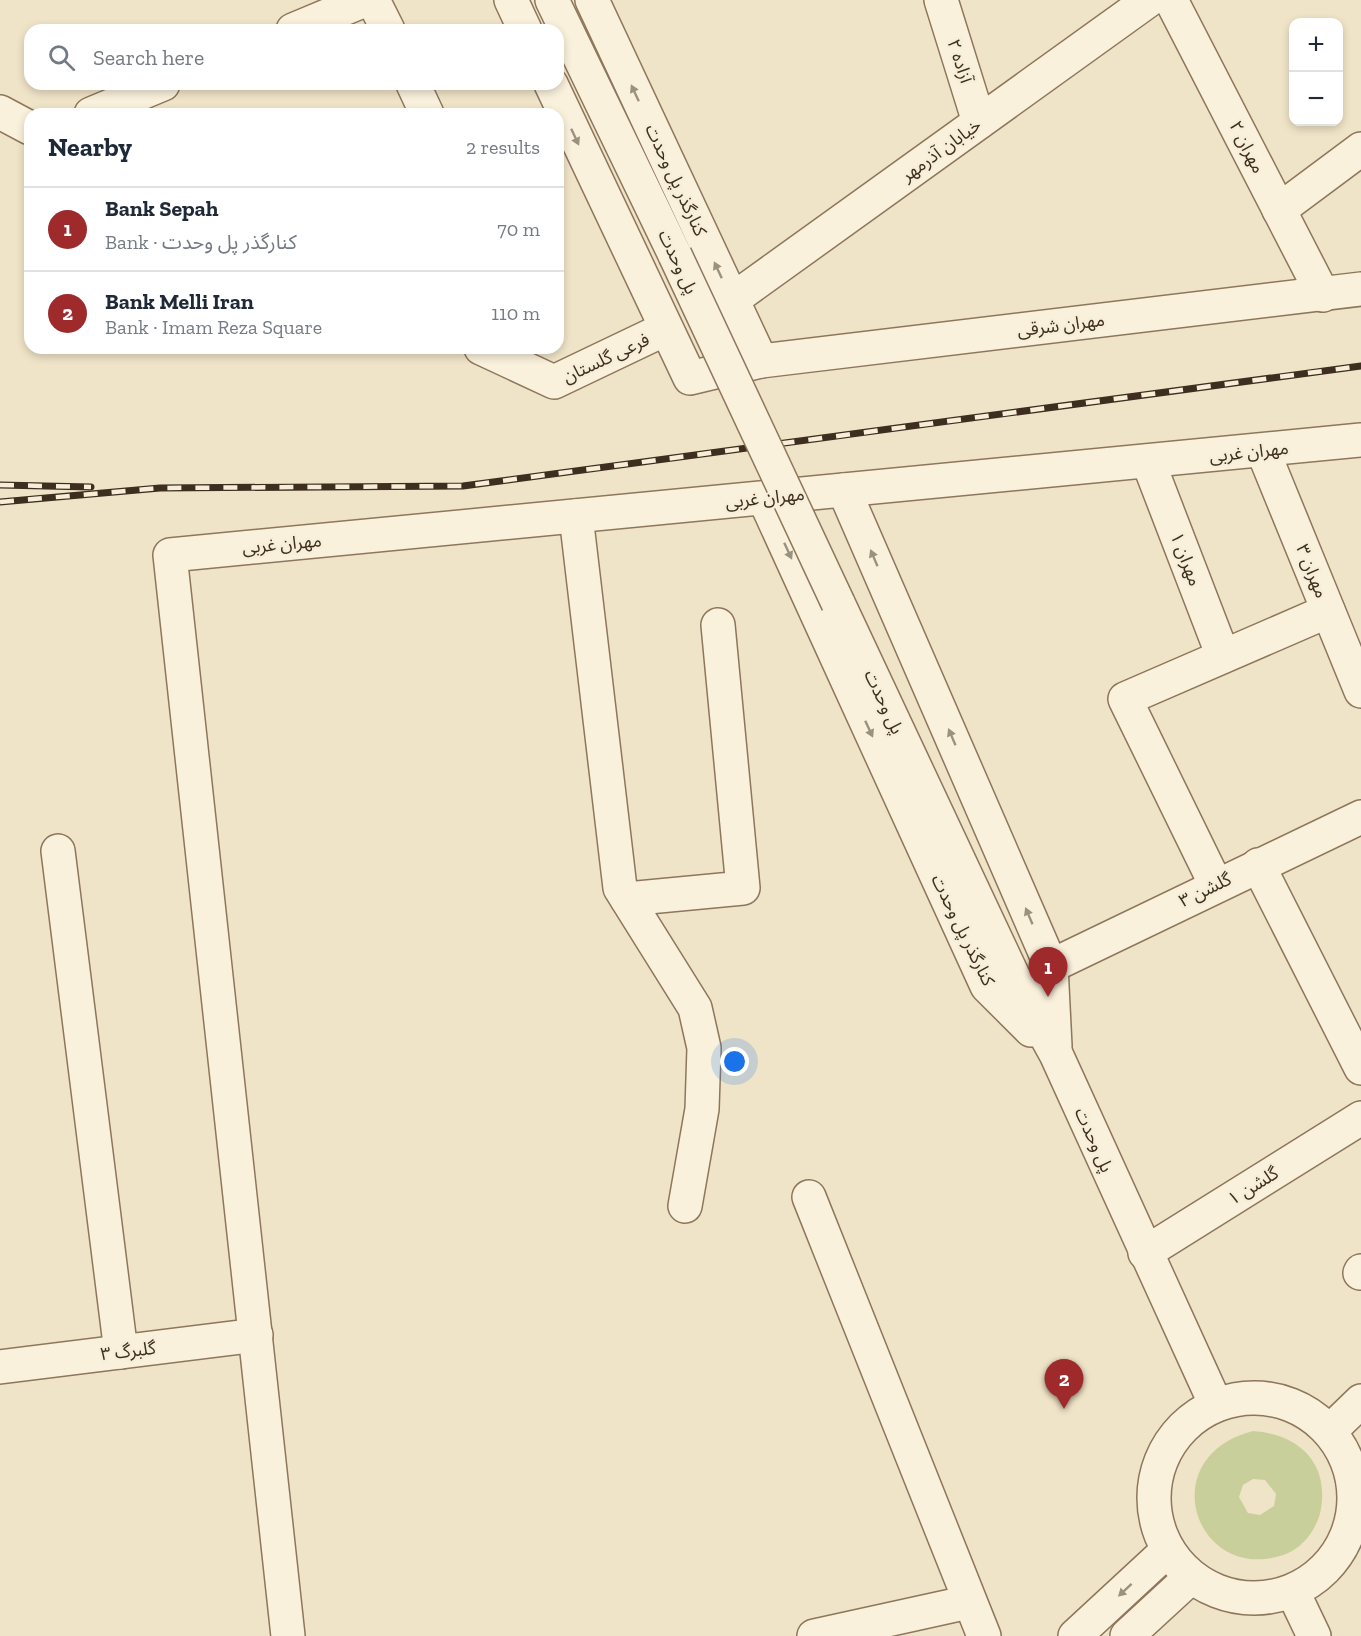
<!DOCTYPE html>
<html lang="en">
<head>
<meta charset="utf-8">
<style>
	body { margin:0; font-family:"Zilla Slab","Noto Sans Arabic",serif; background:#f6f6f7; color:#1f2937 }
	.controls { position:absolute; right:18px; top:18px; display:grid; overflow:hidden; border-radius:12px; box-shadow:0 3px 9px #0003 }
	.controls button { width:54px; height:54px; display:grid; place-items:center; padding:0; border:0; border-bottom:2px solid #e0e1e3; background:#fff; color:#1f2937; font:30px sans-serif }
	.you { position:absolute; left:735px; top:1062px; width:21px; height:21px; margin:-15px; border:4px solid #fff; border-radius:50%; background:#1a73e8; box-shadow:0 0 0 9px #1a73e833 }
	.badge { display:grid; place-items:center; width:39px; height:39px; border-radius:50%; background:#9e2a2b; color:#fff; font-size:20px; font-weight:700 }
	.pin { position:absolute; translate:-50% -50px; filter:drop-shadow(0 2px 3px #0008) }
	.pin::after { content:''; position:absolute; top:32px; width:21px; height:18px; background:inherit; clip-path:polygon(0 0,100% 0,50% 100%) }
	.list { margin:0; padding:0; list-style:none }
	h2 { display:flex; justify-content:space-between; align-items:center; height:78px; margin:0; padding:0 24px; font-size:26px }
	h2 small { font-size:20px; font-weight:400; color:#747a83 }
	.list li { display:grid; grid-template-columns:39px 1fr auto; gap:18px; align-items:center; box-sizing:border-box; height:84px; padding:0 24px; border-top:2px solid #e0e1e3 }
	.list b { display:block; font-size:22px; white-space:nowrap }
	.list p { margin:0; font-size:20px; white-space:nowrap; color:#747a83 }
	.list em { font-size:20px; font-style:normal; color:#747a83 }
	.icon { flex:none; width:33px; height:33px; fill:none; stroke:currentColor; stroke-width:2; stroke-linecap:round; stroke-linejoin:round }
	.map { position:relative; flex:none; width:1361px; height:1636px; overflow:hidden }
	.search { position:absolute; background:#fff; box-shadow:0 3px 9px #0003; left:24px; top:24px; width:540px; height:66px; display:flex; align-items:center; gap:15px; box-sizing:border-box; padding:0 21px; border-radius:18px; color:#747a83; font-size:22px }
	.panel { position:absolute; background:#fff; box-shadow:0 3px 9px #0003; left:24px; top:108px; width:540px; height:246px; border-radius:18px }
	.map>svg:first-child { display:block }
	.green { fill:#c9cf9b; fill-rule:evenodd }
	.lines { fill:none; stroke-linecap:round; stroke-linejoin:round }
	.minor-casing { stroke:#8d765c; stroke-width:36 }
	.minor { stroke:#faf1dc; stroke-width:33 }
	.rail-casing { stroke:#3d2e20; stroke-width:7 }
	.rail { stroke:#f7eed8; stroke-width:4.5; stroke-dasharray:14; stroke-linecap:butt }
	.minor-bridge-casing { stroke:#8d765c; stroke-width:36; stroke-linecap:butt }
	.minor-bridge { stroke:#faf1dc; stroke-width:33 }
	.oneway { fill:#9c907e }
	.labels { text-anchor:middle; stroke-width:5; stroke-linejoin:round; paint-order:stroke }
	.street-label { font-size:18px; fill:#3d2e20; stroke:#f7eed8 }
</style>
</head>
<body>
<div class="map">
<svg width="1361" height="1636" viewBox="0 0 1361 1636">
	<rect width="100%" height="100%" fill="#f0e4c8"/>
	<path class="green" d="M1253 1431C1298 1434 1329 1462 1321 1509 1318 1527 1304 1547 1286 1554 1196 1587 1151 1457 1253 1431ZM1253 1479 1265 1480 1276 1494 1274 1506 1260 1515 1248 1513 1239 1497 1243 1485Z"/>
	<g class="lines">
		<g class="minor-casing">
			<g id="minor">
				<path d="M373 0 388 30"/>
				<path d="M511 0 525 30"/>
				<path d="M552 0 675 255"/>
				<path d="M592 0 761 361"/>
				<path d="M941 0 979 122"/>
				<path d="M1171 0 1323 295"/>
				<path d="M293 30 365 0"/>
				<path d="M413 84 427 114"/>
				<path d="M551 84 690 378 761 361 1361 289"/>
				<path d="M0 112 30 128"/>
				<path d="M91 114 163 84"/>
				<path d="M1279 210 1361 149"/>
				<path d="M732 300 1149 0"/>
				<path d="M481 348 554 382 665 329"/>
				<path d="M1263 451 1361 691"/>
				<path d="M1148 461 1223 656"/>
				<path d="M844 490 1051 966 1055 1046"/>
				<path d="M764 498 987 986 1031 1030"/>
				<path d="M576 516 620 888 695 1008 704 1048 702 1109 685 1206"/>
				<path d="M838 603 1013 976 1056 1054 1216 1405"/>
				<path d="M58 851 121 1352"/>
				<path d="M1258 865 1361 1068"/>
				<path d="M1216 885 1125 699 1328 611"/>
				<path d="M627 899 743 888 718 625"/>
				<path d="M1051 966 1361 817"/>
				<path d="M809 1197 984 1636"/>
				<path d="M1145 1253 1361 1118"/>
				<path d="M1360 1273 1361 1271"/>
				<path d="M0 1367 256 1335"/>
				<circle cx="1254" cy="1498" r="100"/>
				<path d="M1330 1431 1361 1401"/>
				<path d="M1293 1592 1314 1636"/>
				<path d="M288 1636 170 555 1361 440"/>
				<path d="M814 1636 969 1602"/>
				<path d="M1075 1636 1168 1550"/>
				<path d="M1127 1636 1191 1577"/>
			</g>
		</g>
		<use href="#minor" class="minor"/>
		<g class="rail-casing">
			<g id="rail">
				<path d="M0 485 91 487"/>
				<path d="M0 502 160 488 463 486 1361 366"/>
			</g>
		</g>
		<use href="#rail" class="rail"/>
		<g class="minor-bridge-casing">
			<path id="minor-bridge" d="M675 255 838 603"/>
		</g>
		<use href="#minor-bridge" class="minor-bridge"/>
	</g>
	<defs><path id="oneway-solid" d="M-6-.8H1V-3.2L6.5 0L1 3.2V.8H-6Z" transform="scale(1.5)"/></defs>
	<g class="oneway">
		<use href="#oneway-solid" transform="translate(635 93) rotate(-115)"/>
		<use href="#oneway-solid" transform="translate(575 137) rotate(65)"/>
		<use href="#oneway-solid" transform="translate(718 270) rotate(-115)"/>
		<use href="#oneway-solid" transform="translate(788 551) rotate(65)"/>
		<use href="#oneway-solid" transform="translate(874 558) rotate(-113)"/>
		<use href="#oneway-solid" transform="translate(869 729) rotate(65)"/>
		<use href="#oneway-solid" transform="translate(952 737) rotate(-113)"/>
		<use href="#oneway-solid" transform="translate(1029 916) rotate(-113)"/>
		<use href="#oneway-solid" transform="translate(1125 1590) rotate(137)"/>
	</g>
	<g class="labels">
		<g class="street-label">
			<text transform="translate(960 61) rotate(72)" y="6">آزاده ۲</text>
			<text transform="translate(1247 147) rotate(63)" y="6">مهران ۲</text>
			<text transform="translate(941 150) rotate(-36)" y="6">خیابان آذرمهر</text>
			<text transform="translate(676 180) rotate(65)" y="6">کنارگذر پل وحدت</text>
			<text transform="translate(678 262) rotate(65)" y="6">پل وحدت</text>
			<text transform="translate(1061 325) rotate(-7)" y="6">مهران شرقی</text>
			<text transform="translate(606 358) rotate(-25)" y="6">فرعی گلستان</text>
			<text transform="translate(1249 452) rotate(-6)" y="6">مهران غربی</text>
			<text transform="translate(765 498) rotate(-6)" y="6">مهران غربی</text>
			<text transform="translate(282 544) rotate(-5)" y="6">مهران غربی</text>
			<text transform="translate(1186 559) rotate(69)" y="6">مهران ۱</text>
			<text transform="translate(1312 571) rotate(68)" y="6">مهران ۳</text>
			<text transform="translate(884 702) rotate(65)" y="6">پل وحدت</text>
			<text transform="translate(1205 890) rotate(-26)" y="6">گلشن ۳</text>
			<text transform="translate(963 930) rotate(64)" y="6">کنارگذر پل وحدت</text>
			<text transform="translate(1094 1140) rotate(66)" y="6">پل وحدت</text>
			<text transform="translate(1253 1186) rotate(-32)" y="6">گلشن ۱</text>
			<text transform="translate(128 1351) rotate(-7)" y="6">گلبرگ ۳</text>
		</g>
	</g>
</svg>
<div class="controls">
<button>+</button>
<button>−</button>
</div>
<div class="you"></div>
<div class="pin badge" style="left:1048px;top:997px">1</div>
<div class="pin badge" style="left:1064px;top:1409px">2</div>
<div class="search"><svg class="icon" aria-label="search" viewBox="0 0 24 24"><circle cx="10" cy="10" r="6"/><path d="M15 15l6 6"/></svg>Search here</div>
<section class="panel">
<h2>Nearby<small>2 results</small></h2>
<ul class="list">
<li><span class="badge">1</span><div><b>Bank Sepah</b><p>Bank · کنارگذر پل وحدت</p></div><em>70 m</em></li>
<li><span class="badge">2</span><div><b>Bank Melli Iran</b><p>Bank · Imam Reza Square</p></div><em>110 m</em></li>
</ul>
</section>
</div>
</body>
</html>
